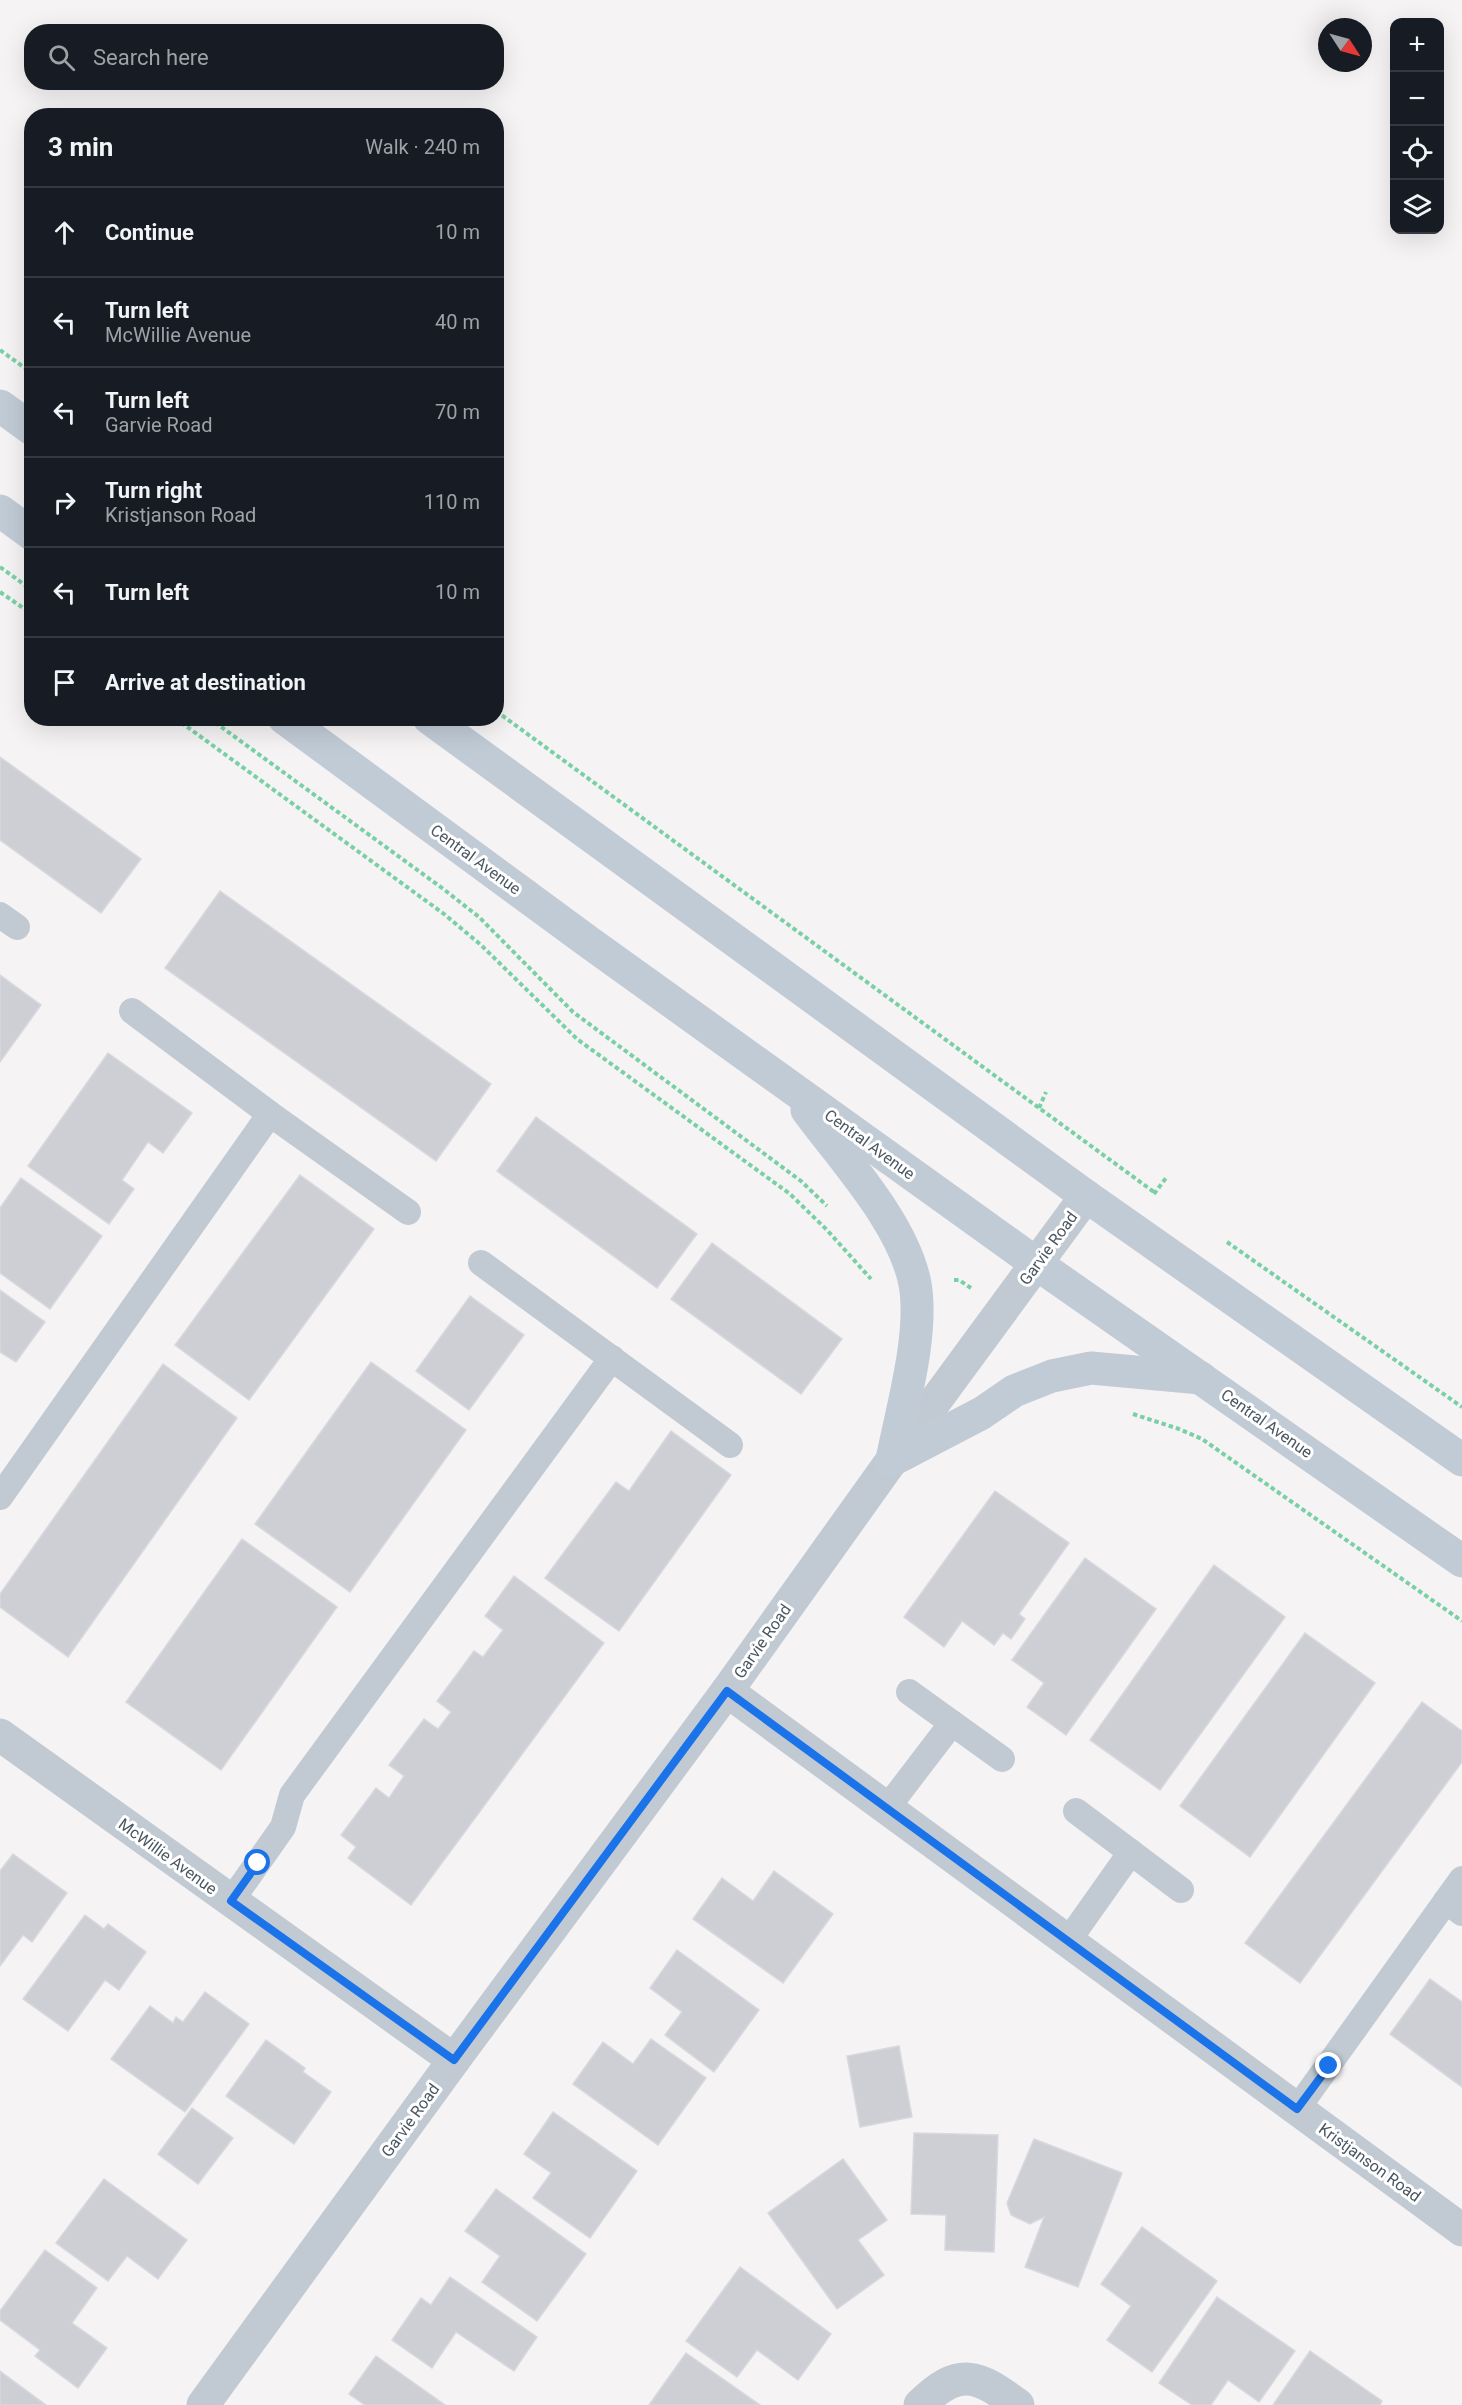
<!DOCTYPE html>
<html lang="en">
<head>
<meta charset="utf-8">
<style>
	body { margin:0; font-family:Roboto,sans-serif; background:#20242c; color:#f1f3f6 }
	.controls { position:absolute; right:18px; top:18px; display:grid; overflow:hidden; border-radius:12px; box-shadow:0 6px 24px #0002 }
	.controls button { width:54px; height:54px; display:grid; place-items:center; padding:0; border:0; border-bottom:2px solid #363941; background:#171b24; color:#f1f3f6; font:30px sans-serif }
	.compass { position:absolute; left:1318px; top:18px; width:54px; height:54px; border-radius:50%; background:#171b24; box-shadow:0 6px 24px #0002; rotate:126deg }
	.stop { position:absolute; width:18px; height:18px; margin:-14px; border:4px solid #1a73e8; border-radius:50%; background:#fff }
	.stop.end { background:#1a73e8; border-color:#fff; box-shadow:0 2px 6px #0008 }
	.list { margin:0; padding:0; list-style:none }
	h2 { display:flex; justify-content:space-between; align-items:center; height:78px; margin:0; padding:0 24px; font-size:26px }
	h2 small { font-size:20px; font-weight:400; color:#9ea1a6 }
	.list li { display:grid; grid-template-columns:39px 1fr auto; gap:18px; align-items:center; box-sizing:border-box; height:90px; padding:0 24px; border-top:2px solid #363941 }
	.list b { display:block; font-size:22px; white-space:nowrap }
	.list p { margin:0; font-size:20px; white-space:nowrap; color:#9ea1a6 }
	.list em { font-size:20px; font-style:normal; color:#9ea1a6 }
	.icon { flex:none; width:33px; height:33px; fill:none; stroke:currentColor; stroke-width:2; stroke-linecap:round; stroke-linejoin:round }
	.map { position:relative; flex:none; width:1462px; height:2405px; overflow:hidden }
	.search { position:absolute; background:#171b24; box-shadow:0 6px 24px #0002; left:24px; top:24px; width:480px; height:66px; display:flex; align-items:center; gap:15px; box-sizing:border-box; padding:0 21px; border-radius:24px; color:#9ea1a6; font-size:22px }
	.panel { position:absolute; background:#171b24; box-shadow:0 6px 24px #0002; left:24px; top:108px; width:480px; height:618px; border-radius:24px }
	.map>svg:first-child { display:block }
	.building { fill:#cdcfd5; stroke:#d7d9de; stroke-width:1.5 }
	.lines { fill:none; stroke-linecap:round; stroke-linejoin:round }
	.path { stroke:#7ad0a6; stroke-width:4; stroke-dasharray:4.5 3; stroke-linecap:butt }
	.service { stroke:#c1cad2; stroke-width:26 }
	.minor { stroke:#c1cad2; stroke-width:33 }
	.secondary { stroke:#c1cbd6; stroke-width:33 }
	.route { stroke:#1a73e8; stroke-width:8 }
	.labels { text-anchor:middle; stroke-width:6; stroke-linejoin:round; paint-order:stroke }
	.street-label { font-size:16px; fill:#4a5661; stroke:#fff }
</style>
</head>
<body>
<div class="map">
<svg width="1462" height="2405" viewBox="0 0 1462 2405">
	<rect width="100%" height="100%" fill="#f5f3f3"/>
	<g class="building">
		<path d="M0 757 141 859 101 913 0 840Z"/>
		<path d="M220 891 491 1084 436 1161 165 968Z"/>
		<path d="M0 975 41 1005 0 1062Z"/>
		<path d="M108 1053 192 1113 163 1153 148 1142 122 1180 134 1189 109 1224 28 1166Z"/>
		<path d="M536 1117 697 1234 657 1288 497 1171Z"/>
		<path d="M300 1175 374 1229 249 1400 175 1345Z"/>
		<path d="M21 1178 102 1236 50 1309 0 1273V1208Z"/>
		<path d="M712 1243 842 1339 801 1394 671 1299Z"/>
		<path d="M0 1290 45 1322 16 1362 0 1352Z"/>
		<path d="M470 1296 524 1335 469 1410 416 1371Z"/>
		<path d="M371 1362 466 1430 350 1592 255 1524Z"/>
		<path d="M163 1364 237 1418 68 1657 0 1607V1594Z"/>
		<path d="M671 1431 731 1475 619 1631 545 1578 616 1482 629 1491Z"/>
		<path d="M995 1491 1069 1543 1019 1614 1025 1619 1011 1639 1003 1633 994 1645 962 1621 944 1647 904 1617Z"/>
		<path d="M242 1539 337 1607 221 1770 126 1702Z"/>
		<path d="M1085 1558 1156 1609 1066 1735 1027 1707 1044 1683 1012 1660Z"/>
		<path d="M1214 1565 1285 1617 1160 1790 1090 1740Z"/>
		<path d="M514 1576 604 1643 411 1905 348 1858 356 1847 341 1835 376 1788 389 1798 404 1776 389 1765 424 1719 438 1729 451 1712 437 1701 474 1651 483 1657 503 1630 485 1616Z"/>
		<path d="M1305 1633 1375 1683 1250 1857 1180 1806Z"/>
		<path d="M1422 1702 1462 1731V1762L1300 1983 1245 1943Z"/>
		<path d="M13 1854 67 1893 32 1942 23 1935 0 1966V1871Z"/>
		<path d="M774 1871 833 1914 783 1983 693 1919 722 1878 753 1901Z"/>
		<path d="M85 1915 104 1929 108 1924 146 1952 119 1990 105 1980 68 2031 23 1999Z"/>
		<path d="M677 1950 759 2010 714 2072 665 2035 682 2012 650 1988Z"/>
		<path d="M1430 1979 1462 2002V2087L1390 2034Z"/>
		<path d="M205 1992 249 2024 185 2112 111 2059 150 2006 173 2023 176 2017 183 2022Z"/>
		<path d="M651 2039 706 2078 658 2145 573 2084 603 2042 633 2064Z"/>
		<path d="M266 2040 305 2068 303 2072 331 2092 294 2144 226 2096Z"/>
		<path d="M899 2046 912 2117 860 2127 847 2056Z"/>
		<path d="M192 2108 233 2138 198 2184 158 2154Z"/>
		<path d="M553 2112 637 2171 590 2238 533 2198 551 2173 524 2154Z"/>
		<path d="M914 2133 998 2135 994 2252 945 2250 946 2215 911 2214Z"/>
		<path d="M1034 2139 1122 2173 1078 2287 1025 2267 1044 2217 1030 2224 1011 2215 1007 2203Z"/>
		<path d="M843 2159 887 2220 858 2240 884 2275 837 2309 768 2213Z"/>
		<path d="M104 2179 187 2240 158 2279 127 2256 108 2281 56 2243Z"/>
		<path d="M496 2189 586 2254 537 2321 482 2282 500 2256 465 2231Z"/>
		<path d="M1142 2227 1217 2281 1152 2372 1107 2340 1131 2306 1101 2284Z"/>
		<path d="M45 2250 97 2288 72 2323 107 2348 78 2388 35 2356 40 2350 0 2320V2311Z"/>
		<path d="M740 2267 831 2334 798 2380 757 2350 737 2377 686 2341Z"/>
		<path d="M450 2277 537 2337 514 2371 456 2332 432 2368 392 2340 421 2298 431 2305Z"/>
		<path d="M1217 2297 1295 2351 1259 2402 1228 2380 1211 2405H1192L1159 2383Z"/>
		<path d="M1310 2351 1382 2401 1380 2405H1273Z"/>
		<path d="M686 2353 760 2405H649Z"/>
		<path d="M376 2356 445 2405H365L349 2394Z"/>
		<path d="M0 2371 46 2405H0Z"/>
	</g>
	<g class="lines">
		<g class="path">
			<path d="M0 350 32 373"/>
			<path d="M0 567 32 590"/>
			<path d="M0 592 32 614"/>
			<path d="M496 711 1154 1192"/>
			<path d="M175 718 444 914 481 945 577 1039 790 1194 827 1230 871 1279"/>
			<path d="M209 718 442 888 479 917 573 1012 801 1181 827 1206"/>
			<path d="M1039 1108 1046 1092"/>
			<path d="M1154 1194 1166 1178"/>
			<path d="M1227 1242 1462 1407"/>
			<path d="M954 1280H959L971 1288"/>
			<path d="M1133 1414 1179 1429 1202 1439 1462 1621"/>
		</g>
		<g class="service">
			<path d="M0 915 17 927"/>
			<path d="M270 1114 408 1212"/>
			<path d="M481 1263 730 1445"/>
			<path d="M0 1497 270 1114 132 1011"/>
			<path d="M909 1692 1002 1759"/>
			<path d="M887 1808 952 1723"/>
			<path d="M1076 1811 1181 1890"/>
			<path d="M1462 1879 1446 1901 1462 1913"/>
			<path d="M231 1901 283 1827 292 1795 612 1358"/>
			<path d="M1068 1941 1131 1852"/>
			<path d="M1297 2109 1446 1901"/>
		</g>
		<g class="minor">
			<path d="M727 1691 1462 2230"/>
			<path d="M0 1735 454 2060"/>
			<path d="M203 2405 454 2060 727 1691 892 1460 1086 1196"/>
			<path d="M920 2405C959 2366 978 2375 1018 2405"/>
		</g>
		<g class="secondary">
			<path d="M0 406 32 429"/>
			<path d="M0 511 32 534"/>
			<path d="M284 718 590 943 1037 1264 1462 1561"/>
			<path d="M429 718 1086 1196 1462 1460"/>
			<path d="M807 1110C843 1159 904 1224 915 1284 924 1334 902 1409 892 1460"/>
			<path d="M892 1460 982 1413 1014 1391 1052 1376 1091 1368 1201 1378"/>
		</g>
	</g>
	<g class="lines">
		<path class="route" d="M258 1863 231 1901 454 2060 727 1691 1297 2109 1329 2066"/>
	</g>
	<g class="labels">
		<g class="street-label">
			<text transform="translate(476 859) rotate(36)" y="6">Central Avenue</text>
			<text transform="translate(870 1144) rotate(36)" y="6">Central Avenue</text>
			<text transform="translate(1048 1248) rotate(-54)" y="6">Garvie Road</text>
			<text transform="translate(1267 1423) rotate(35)" y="6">Central Avenue</text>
			<text transform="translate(762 1641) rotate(-55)" y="6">Garvie Road</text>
			<text transform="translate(168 1856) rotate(36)" y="6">McWillie Avenue</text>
			<text transform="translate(410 2120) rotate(-54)" y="6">Garvie Road</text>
			<text transform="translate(1370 2162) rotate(36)" y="6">Kristjanson Road</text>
		</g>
	</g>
</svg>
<div class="controls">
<button>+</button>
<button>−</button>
<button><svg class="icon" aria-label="locate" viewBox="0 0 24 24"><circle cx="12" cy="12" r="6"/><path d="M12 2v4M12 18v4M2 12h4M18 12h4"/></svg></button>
<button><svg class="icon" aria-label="layers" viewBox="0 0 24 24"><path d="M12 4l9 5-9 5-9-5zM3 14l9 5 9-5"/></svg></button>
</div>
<svg class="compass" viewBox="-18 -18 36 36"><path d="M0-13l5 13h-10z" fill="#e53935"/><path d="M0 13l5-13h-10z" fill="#9ea1a6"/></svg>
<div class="stop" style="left:258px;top:1863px"></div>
<div class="stop end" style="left:1329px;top:2066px"></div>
<div class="search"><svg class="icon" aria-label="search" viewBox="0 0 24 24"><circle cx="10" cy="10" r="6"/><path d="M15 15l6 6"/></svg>Search here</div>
<section class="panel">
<h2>3 min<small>Walk · 240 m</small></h2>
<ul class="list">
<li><svg class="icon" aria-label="ahead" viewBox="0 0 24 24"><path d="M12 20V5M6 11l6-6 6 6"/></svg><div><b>Continue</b></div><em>10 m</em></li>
<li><svg class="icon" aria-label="left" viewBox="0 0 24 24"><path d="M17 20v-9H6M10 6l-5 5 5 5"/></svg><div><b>Turn left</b><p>McWillie Avenue</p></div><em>40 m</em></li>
<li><svg class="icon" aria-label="left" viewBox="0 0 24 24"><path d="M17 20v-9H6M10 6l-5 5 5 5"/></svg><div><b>Turn left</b><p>Garvie Road</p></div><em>70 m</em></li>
<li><svg class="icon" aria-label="right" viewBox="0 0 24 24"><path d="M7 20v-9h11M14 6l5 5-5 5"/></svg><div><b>Turn right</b><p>Kristjanson Road</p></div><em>110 m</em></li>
<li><svg class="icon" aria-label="left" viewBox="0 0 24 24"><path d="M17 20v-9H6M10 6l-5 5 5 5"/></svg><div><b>Turn left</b></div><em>10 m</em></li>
<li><svg class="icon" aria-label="arrive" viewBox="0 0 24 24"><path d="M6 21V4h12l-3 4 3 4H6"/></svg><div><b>Arrive at destination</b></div></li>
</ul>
</section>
</div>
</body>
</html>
